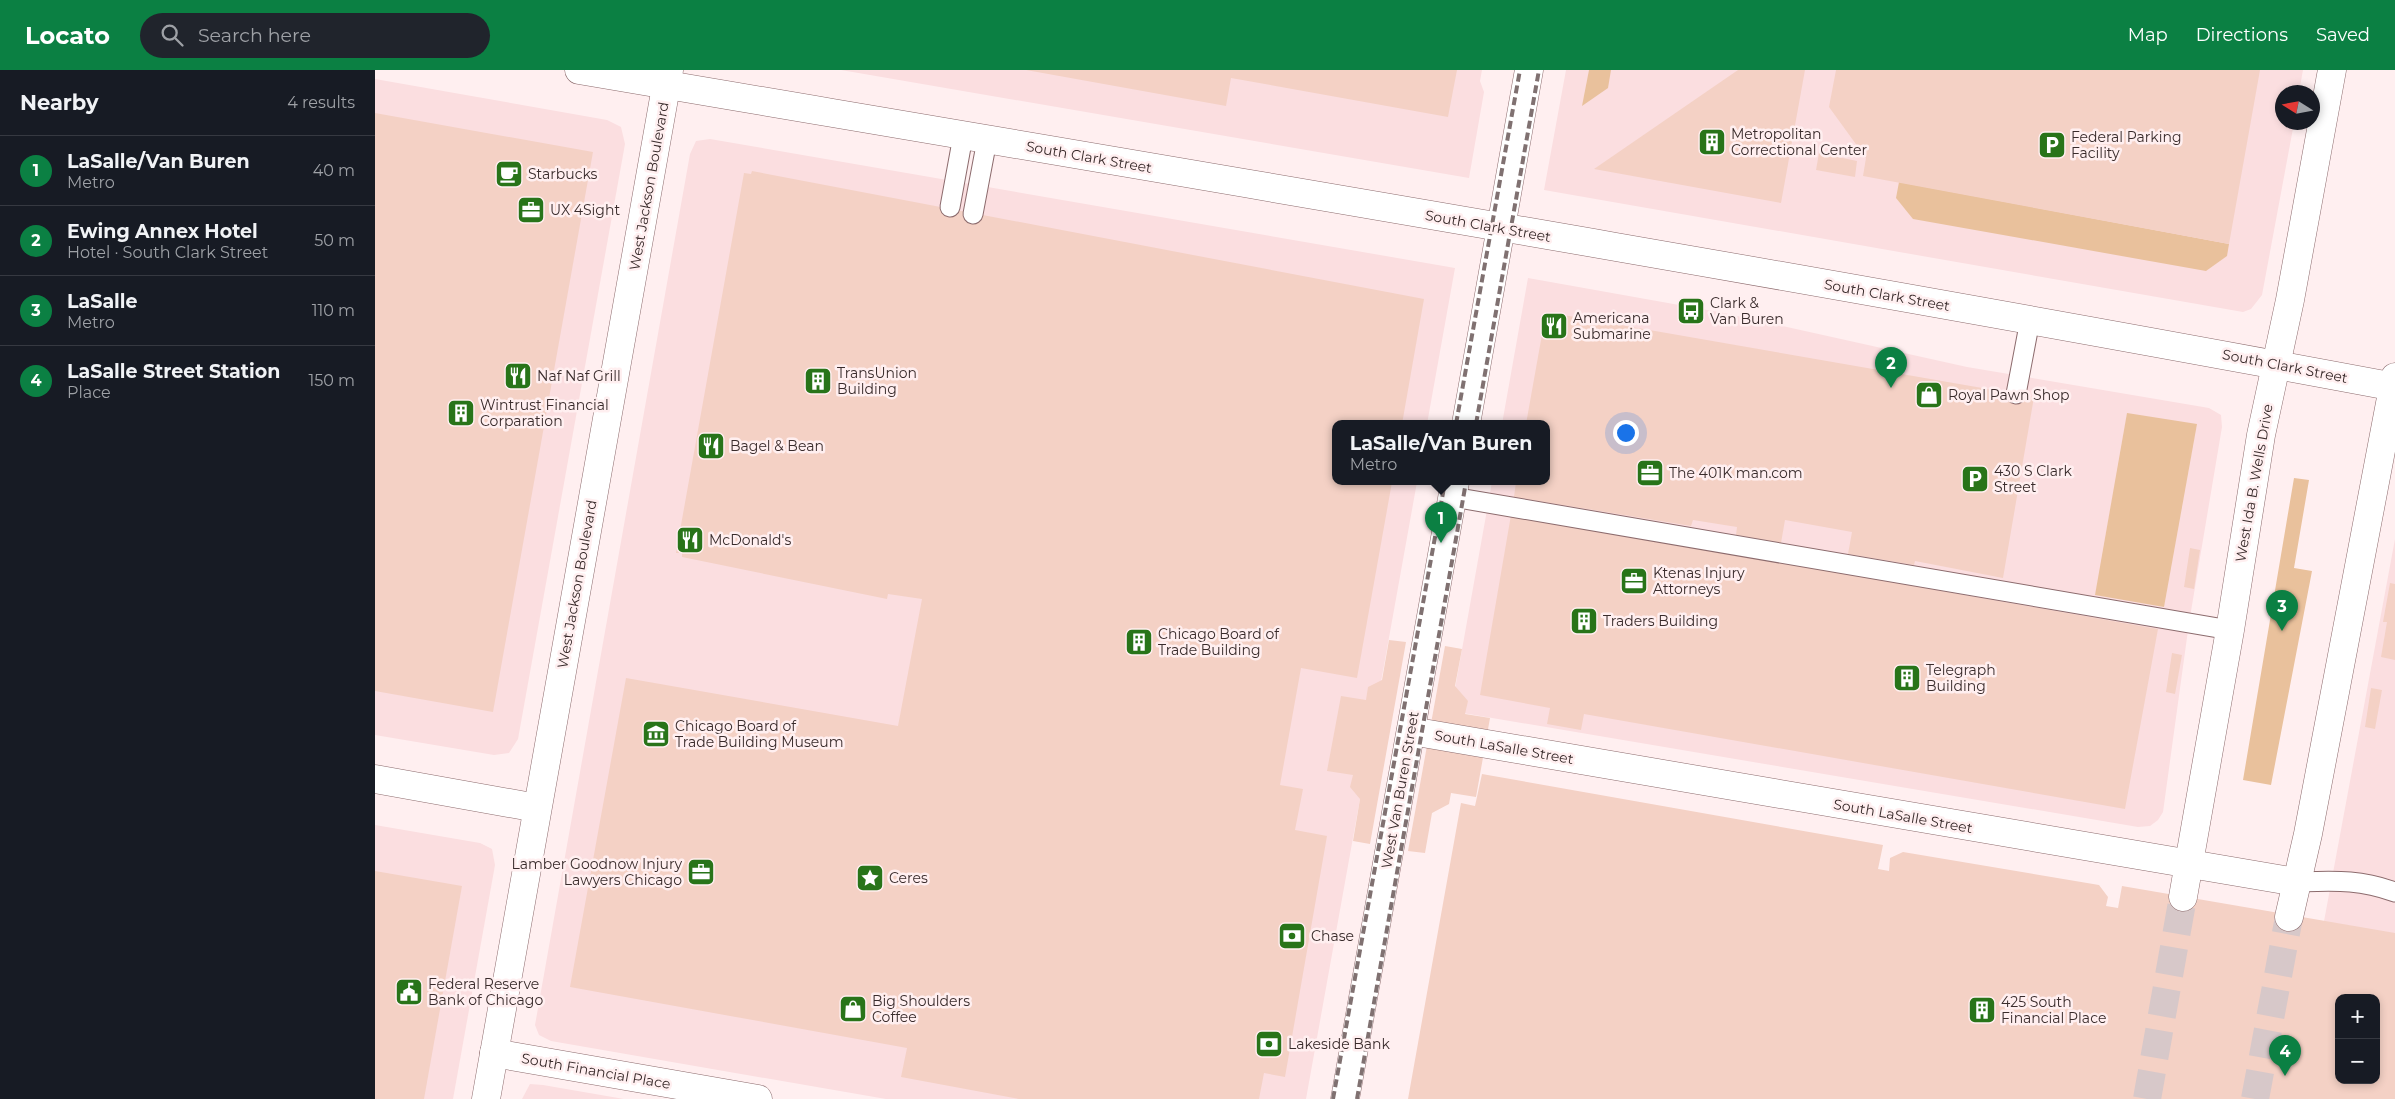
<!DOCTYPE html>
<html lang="en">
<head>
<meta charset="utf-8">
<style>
	body { margin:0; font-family:Montserrat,sans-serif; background:#20242c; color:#f1f3f6 }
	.controls { position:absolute; right:15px; bottom:15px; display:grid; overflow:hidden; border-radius:10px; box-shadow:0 2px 8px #0003 }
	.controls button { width:45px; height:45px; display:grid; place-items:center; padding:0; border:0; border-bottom:1px solid #363941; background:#171b24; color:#f1f3f6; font:25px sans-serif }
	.compass { position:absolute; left:1900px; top:15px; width:45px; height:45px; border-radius:50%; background:#171b24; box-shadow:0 2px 8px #0003; rotate:281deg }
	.you { position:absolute; left:1250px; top:362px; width:18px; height:18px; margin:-12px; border:4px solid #fff; border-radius:50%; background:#1a73e8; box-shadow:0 0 0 8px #1a73e833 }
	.badge { display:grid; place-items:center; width:32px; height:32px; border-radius:50%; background:#0b8043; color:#fff; font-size:16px; font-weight:700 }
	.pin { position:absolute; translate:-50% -41px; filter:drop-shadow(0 1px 2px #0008) }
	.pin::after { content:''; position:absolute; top:26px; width:18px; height:15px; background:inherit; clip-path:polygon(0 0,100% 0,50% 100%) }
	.popup { position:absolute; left:957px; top:350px; width:218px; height:65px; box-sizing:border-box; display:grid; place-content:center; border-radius:10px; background:#171b24; filter:drop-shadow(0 1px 4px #0005); font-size:16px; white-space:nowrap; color:#9ea1a6 }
	.popup b { font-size:19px; color:#f1f3f6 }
	.popup::after { content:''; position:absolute; left:50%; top:100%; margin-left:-10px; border:10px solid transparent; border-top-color:#171b24 }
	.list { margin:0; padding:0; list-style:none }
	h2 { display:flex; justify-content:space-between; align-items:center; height:65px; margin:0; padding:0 20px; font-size:21px }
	h2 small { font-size:16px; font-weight:400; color:#9ea1a6 }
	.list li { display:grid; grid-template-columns:32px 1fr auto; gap:15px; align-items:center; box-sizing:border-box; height:70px; padding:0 20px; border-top:1px solid #363941 }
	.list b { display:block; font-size:19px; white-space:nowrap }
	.list p { margin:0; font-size:16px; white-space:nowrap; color:#9ea1a6 }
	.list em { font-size:16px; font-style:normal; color:#9ea1a6 }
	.icon { flex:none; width:28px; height:28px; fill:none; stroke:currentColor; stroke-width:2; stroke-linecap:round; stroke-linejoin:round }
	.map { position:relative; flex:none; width:2020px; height:1029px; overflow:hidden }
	header { display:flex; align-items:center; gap:30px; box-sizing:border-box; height:70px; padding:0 25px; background:#0b8043; color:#fff }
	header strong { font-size:24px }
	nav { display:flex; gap:28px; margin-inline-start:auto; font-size:18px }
	.search { width:350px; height:45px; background:#20242c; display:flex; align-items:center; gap:12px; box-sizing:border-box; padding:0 18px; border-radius:28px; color:#9ea1a6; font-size:19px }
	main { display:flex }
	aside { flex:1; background:#171b24 }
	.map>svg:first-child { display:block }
	.built { fill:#fbdee0; fill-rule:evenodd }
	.green { fill:#e9c19c }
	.building { fill:#f4d1c5; fill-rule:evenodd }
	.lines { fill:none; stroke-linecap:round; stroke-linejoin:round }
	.secondary-tunnel { stroke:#d7c8c9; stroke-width:28; stroke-dasharray:28 14; stroke-linecap:butt }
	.service-casing { stroke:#8c6b6d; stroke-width:21 }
	.tertiary-casing { stroke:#8c6b6d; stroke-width:29 }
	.secondary-casing { stroke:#8c6b6d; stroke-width:29 }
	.service { stroke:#fff; stroke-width:19 }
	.tertiary { stroke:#fff; stroke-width:28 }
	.secondary { stroke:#fff; stroke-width:28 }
	.rail { stroke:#807171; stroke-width:4; stroke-dasharray:8 4; stroke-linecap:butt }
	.labels { text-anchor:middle; stroke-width:5; stroke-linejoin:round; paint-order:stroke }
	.poi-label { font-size:14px; fill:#392b2b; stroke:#ffeff0; text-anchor:start }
	.street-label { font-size:14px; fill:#392b2b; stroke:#ffeff0 }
</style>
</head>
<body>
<header>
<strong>Locato</strong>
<div class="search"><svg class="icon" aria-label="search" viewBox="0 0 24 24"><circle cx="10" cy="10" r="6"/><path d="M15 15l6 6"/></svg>Search here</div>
<nav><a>Map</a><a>Directions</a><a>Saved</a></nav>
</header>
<main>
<aside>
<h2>Nearby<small>4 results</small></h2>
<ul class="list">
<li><span class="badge">1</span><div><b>LaSalle/Van Buren</b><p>Metro</p></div><em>40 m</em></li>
<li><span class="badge">2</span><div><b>Ewing Annex Hotel</b><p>Hotel · South Clark Street</p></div><em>50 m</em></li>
<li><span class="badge">3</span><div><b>LaSalle</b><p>Metro</p></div><em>110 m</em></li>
<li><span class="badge">4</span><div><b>LaSalle Street Station</b><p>Place</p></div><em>150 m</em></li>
</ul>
</aside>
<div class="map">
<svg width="2020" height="1029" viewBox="0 0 2020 1029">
	<rect width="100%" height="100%" fill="#ffeff0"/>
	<g class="built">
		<path d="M466 0H1107L1105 11 1109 22 1094 108Z"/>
		<path d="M1191 0H1928L1924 22H1908V52L1919 53 1887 225 1876 239 1868 242 1169 120Z"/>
		<path d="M0 9 232 50 246 57 250 74 143 669 134 683 119 685 0 665Z"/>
		<path d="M335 69 1080 198 1052 354H961V412H1042L931 1029H511L176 971 164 965 160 955 315 84 321 71Z"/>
		<path d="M1153 208 1349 243 1592 297 1834 338 1846 345 1847 357 1814 553 1788 742 1783 750 1775 756 1763 757 1076 641 1117 412H1171V354H1127Z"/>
		<path d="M2020 469V1029H1916ZM1964 928H2001V1010H1964Z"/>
		<path d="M0 755 105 773 117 779 120 795 78 1029H0Z"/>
		<path d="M155 1014 168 1015 249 1029H147Z"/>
	</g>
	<g class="green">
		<path d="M1214 0H1236L1233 18 1207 36Z"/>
		<path d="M1524 112 1854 174 1852 186 1831 201 1538 149 1521 128Z"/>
		<path d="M1752 343 1822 354 1789 537 1720 525Z"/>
		<path d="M1919 408 1934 410 1919 498 1937 501 1896 715 1868 710Z"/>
	</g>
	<g class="building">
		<path d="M651 0H1082L1073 47 856 8 851 36Z"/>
		<path d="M1363 0H1430L1406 133 1219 99Z"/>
		<path d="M1461 0H1885L1854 174 1488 106 1491 88 1454 37Z"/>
		<path d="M0 43 218 82 118 642 0 621Z"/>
		<path d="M1444 83 1482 91 1480 107 1441 100Z"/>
		<path d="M377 101 1049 229 1027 354H961V412H1017L982 608 926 598 905 715 928 719 920 760 952 766 910 1007 889 1003 884 1029H644L526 1007 532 978 195 917 251 608 523 656 547 529 513 524 512 529 307 487V483H301L369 103 376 104Z"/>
		<path d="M1171 242 1659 327 1628 508 1540 491 1539 495 1473 484 1477 462 1410 450 1406 473 1361 465 1362 457 1318 450 1316 456 1139 427 1141 412H1171V354H1151Z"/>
		<path d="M1136 445 1783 559 1750 739 1209 644 1206 660 1172 654 1175 638 1105 625Z"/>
		<path d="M1815 478 1825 480 1819 519 1809 517Z"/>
		<path d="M2015 513 2020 514V590L2006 587 2012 552H2008Z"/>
		<path d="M1014 570 1031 572 995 774 978 771 985 729 975 717 978 705 952 701 966 626 991 630 993 617 1007 610Z"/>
		<path d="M1070 576 1087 579 1080 616 1093 631 1090 644 1115 648 1101 727 1076 723 1074 734 1057 743 1050 783 1033 781Z"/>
		<path d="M1797 583 1807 585 1800 624 1791 622Z"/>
		<path d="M1996 618 2007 620 2000 659 1990 657Z"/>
		<path d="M1107 704 1508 775 1503 799 1514 801 1515 788 1528 782 1724 815 1733 827 1731 836 1743 838 1747 816 2020 863V1029H1033L1086 733 1100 736ZM1964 928H2001V1010H1964Z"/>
		<path d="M0 801 87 816 49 1029H0Z"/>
	</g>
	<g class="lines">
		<g class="secondary-tunnel">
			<path d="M1772 1029 1808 827"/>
			<path d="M1880 1029 1914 847"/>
		</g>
		<g class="service-casing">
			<g id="service">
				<path d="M575 137 588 66"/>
				<path d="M598 144 612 70"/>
				<path d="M1641 324 1655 250"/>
				<path d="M1078 427 1855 560"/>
				<path d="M1921 812C1960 811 1983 809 2020 822"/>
			</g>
		</g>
		<g class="tertiary-casing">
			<g id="tertiary">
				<path d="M1036 661 1921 812"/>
				<path d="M119 983 383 1029"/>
			</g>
		</g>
		<g class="secondary-casing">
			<g id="secondary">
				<path d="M204 0C810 103 1416 204 2020 317"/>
				<path d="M1091 354 1154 0"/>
				<path d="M0 709 162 738"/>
				<path d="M1808 827 1855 560 1886 365 1915 230 1957 0"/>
				<path d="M1914 847 1933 764 2020 307"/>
				<path d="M111 1029 294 0"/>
				<path d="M970 1029 1080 412"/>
			</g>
		</g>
		<use href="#service" class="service"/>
		<use href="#tertiary" class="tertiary"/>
		<use href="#secondary" class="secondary"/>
		<g class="rail">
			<path d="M1081 354 1145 0"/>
			<path d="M1101 354 1164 0"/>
			<path d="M958 1029 1070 412"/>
			<path d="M982 1029 1091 412"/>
		</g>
	</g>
	<defs>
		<g id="building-square" transform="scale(1.4375)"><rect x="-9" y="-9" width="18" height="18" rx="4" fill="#287419" stroke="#ffeff0"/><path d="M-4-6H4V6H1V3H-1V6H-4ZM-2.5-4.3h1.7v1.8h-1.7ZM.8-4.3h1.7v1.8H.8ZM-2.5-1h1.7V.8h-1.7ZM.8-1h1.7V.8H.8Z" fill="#fff"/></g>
		<g id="parking-square" transform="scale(1.4375)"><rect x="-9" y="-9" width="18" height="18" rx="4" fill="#287419" stroke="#ffeff0"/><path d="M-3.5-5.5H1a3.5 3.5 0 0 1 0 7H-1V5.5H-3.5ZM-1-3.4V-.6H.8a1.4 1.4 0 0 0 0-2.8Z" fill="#fff"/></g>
		<g id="cafe-square" transform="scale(1.4375)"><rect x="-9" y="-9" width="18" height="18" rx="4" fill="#287419" stroke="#ffeff0"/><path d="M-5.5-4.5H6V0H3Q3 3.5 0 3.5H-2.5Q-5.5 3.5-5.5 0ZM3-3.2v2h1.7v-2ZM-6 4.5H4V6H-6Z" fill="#fff"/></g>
		<g id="office-square" transform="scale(1.4375)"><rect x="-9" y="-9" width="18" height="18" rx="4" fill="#287419" stroke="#ffeff0"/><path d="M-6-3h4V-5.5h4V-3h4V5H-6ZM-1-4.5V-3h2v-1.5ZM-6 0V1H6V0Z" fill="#fff"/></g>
		<g id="bus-square" transform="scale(1.4375)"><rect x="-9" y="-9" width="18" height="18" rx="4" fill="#287419" stroke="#ffeff0"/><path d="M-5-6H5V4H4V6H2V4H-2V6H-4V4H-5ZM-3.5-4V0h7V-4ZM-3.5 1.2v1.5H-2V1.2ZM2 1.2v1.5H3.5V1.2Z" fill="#fff"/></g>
		<g id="restaurant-square" transform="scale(1.4375)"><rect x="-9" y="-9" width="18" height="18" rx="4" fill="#287419" stroke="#ffeff0"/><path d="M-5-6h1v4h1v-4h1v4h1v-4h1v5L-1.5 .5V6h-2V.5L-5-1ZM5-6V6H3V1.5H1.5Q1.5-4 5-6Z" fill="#fff"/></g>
		<g id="shop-square" transform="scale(1.4375)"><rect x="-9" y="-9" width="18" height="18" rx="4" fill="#287419" stroke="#ffeff0"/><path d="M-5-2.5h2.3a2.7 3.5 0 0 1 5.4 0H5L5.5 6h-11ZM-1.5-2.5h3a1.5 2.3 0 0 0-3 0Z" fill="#fff"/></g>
		<g id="museum-square" transform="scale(1.4375)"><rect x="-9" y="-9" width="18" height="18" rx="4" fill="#287419" stroke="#ffeff0"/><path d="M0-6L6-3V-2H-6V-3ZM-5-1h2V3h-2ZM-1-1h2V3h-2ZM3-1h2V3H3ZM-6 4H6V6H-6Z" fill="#fff"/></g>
		<g id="sight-square" transform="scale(1.4375)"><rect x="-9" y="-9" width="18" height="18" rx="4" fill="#287419" stroke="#ffeff0"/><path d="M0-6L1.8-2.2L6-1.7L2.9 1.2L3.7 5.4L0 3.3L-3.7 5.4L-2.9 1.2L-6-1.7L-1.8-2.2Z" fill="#fff"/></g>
		<g id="bank-square" transform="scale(1.4375)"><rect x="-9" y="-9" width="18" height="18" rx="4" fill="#287419" stroke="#ffeff0"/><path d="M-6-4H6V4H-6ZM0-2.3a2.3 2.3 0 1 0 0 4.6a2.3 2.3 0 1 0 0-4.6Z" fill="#fff"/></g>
		<g id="civic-square" transform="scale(1.4375)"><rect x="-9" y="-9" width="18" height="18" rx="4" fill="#287419" stroke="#ffeff0"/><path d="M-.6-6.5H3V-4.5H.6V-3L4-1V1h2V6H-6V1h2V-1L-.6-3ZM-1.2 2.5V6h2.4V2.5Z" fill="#fff"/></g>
	</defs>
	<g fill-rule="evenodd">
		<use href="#building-square" x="1337" y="72"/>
		<use href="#parking-square" x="1677" y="75"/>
		<use href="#cafe-square" x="134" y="104"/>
		<use href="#office-square" x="156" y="140"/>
		<use href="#bus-square" x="1316" y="241"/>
		<use href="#restaurant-square" x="1179" y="256"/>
		<use href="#restaurant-square" x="143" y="306"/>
		<use href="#building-square" x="443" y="311"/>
		<use href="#shop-square" x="1554" y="325"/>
		<use href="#building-square" x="86" y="343"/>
		<use href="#restaurant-square" x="336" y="376"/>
		<use href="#office-square" x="1275" y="403"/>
		<use href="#parking-square" x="1600" y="409"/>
		<use href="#restaurant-square" x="315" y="470"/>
		<use href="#office-square" x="1259" y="511"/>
		<use href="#building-square" x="1209" y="551"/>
		<use href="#building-square" x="764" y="572"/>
		<use href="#building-square" x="1532" y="608"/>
		<use href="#museum-square" x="281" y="664"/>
		<use href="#office-square" x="326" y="802"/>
		<use href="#sight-square" x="495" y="808"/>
		<use href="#bank-square" x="917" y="866"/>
		<use href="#civic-square" x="34" y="922"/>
		<use href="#shop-square" x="478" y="939"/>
		<use href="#building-square" x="1607" y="940"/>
		<use href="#bank-square" x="894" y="974"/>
	</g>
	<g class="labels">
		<g class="poi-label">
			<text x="1356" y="69">Metropolitan<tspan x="1356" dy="16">Correctional Center</tspan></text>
			<text x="1696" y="72">Federal Parking<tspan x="1696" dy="16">Facility</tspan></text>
			<text x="153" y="109">Starbucks</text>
			<text x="175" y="145">UX 4Sight</text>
			<text x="1335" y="238">Clark &amp;<tspan x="1335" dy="16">Van Buren</tspan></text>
			<text x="1198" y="253">Americana<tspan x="1198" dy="16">Submarine</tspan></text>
			<text x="462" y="308">TransUnion<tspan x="462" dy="16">Building</tspan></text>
			<text x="162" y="311">Naf Naf Grill</text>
			<text x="1573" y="330">Royal Pawn Shop</text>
			<text x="105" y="340">Wintrust Financial<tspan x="105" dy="16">Corparation</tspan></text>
			<text x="355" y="381">Bagel &amp; Bean</text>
			<text x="1619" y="406">430 S Clark<tspan x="1619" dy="16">Street</tspan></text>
			<text x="1294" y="408">The 401K man.com</text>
			<text x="334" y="475">McDonald's</text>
			<text x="1278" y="508">Ktenas Injury<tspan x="1278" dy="16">Attorneys</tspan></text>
			<text x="1228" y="556">Traders Building</text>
			<text x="783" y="569">Chicago Board of<tspan x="783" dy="16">Trade Building</tspan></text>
			<text x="1551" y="605">Telegraph<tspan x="1551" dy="16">Building</tspan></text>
			<text x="300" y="661">Chicago Board of<tspan x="300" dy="16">Trade Building Museum</tspan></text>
			<text x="307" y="799" text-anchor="end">Lamber Goodnow Injury<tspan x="307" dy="16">Lawyers Chicago</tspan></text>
			<text x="514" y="813">Ceres</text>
			<text x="936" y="871">Chase</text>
			<text x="53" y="919">Federal Reserve<tspan x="53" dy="16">Bank of Chicago</tspan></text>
			<text x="497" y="936">Big Shoulders<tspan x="497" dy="16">Coffee</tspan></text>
			<text x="1626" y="937">425 South<tspan x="1626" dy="16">Financial Place</tspan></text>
			<text x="913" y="979">Lakeside Bank</text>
		</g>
		<g class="street-label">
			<text transform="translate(714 87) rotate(10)" y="5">South Clark Street</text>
			<text transform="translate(274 116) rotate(-80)" y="5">West Jackson Boulevard</text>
			<text transform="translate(1113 156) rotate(10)" y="5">South Clark Street</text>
			<text transform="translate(1512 225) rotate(10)" y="5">South Clark Street</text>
			<text transform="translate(1910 296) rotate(11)" y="5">South Clark Street</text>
			<text transform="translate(1879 413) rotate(-80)" y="5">West Ida B. Wells Drive</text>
			<text transform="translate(202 514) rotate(-80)" y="5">West Jackson Boulevard</text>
			<text transform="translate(1129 677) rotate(10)" y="5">South LaSalle Street</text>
			<text transform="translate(1025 720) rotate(-80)" y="5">West Van Buren Street</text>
			<text transform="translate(1528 746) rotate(10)" y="5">South LaSalle Street</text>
			<text transform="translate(221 1001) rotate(10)" y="5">South Financial Place</text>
		</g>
	</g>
</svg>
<div class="controls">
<button>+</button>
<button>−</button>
</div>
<svg class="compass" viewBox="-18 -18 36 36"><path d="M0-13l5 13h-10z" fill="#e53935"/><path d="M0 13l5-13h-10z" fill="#9ea1a6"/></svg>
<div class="you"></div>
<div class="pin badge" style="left:1066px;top:473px">1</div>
<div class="popup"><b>LaSalle/Van Buren</b>Metro</div>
<div class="pin badge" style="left:1516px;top:318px">2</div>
<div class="pin badge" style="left:1907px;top:561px">3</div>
<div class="pin badge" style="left:1910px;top:1006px">4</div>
</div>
</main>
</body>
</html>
